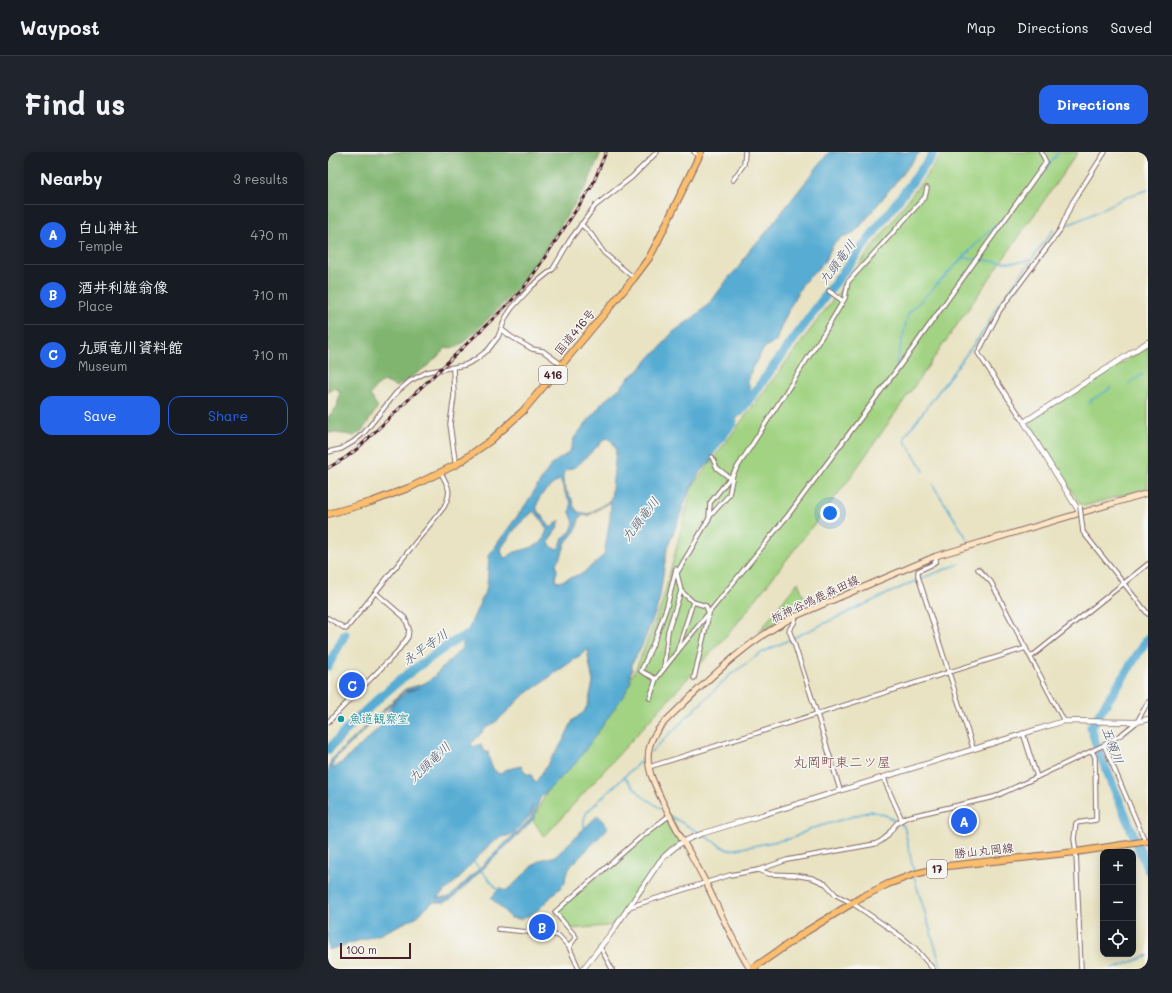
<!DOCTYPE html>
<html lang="en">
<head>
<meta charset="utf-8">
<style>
	body { margin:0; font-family:Mali,"Klee One",sans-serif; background:#20242c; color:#f1f3f6 }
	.controls { position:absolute; right:12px; bottom:12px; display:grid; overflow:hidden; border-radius:8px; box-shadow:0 2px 10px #0003 }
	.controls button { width:36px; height:36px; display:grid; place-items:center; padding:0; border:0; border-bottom:1px solid #363941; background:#171b24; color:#f1f3f6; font:20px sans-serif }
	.scale { position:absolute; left:12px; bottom:10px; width:71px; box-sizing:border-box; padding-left:4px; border:2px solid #4a1f2b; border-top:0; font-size:11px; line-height:14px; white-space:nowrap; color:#4a1f2b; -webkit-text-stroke:3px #f6f6f2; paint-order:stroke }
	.you { position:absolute; left:502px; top:361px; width:14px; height:14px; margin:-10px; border:3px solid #fff; border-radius:50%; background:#1a73e8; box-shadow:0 0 0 6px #1a73e833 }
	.badge { display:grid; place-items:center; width:26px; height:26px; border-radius:50%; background:#2563eb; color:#fff; font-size:13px; font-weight:700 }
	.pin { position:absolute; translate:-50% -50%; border:2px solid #fff; box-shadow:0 1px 4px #0006 }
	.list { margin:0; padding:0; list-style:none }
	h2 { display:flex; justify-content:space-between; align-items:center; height:52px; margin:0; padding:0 16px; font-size:17px }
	h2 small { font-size:13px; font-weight:400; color:#9ea1a6 }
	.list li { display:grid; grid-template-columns:26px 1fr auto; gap:12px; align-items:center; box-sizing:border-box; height:60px; padding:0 16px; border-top:1px solid #363941 }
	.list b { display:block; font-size:15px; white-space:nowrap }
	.list p { margin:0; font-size:13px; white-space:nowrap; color:#9ea1a6 }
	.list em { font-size:13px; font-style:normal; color:#9ea1a6 }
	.actions { display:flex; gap:8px; padding:12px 16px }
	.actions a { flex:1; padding:9px 0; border:1px solid #2563eb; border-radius:12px; text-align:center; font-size:14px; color:#2563eb }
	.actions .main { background:#2563eb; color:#fff }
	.icon { flex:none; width:22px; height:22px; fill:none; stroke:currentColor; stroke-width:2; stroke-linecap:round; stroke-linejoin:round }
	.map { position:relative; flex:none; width:820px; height:817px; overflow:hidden; border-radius:12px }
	header { display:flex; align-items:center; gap:24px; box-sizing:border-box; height:56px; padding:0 20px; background:#171b24; border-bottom:1px solid #363941 }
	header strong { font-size:19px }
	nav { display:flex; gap:22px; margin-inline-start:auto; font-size:14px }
	.intro { display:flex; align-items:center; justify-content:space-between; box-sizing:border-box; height:96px; padding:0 24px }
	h1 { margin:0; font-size:28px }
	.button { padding:10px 18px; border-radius:12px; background:#2563eb; color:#fff; font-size:14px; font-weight:700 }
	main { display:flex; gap:24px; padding:0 24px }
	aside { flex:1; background:#171b24; border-radius:12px; box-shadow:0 2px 10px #0003 }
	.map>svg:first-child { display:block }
	.green { fill:#a1d382; stroke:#767956 }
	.forest { fill:#80b570; stroke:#656a4e }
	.water { fill:#56acd3; stroke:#50667f; fill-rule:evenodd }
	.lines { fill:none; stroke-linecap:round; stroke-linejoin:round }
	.stream { stroke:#56acd3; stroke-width:1.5 }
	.river { stroke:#56acd3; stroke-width:9 }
	.minor-casing { stroke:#826460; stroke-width:5.5 }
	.tertiary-casing { stroke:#826460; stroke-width:6 }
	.secondary-casing { stroke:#826460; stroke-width:7 }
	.primary-casing { stroke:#826460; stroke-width:8 }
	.trunk-casing { stroke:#826460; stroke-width:8 }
	.minor { stroke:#fff; stroke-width:3.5 }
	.tertiary { stroke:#fff; stroke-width:4.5 }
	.secondary { stroke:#fde5c5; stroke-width:5 }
	.primary { stroke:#fbbe6e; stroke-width:6 }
	.trunk { stroke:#fbbe6e; stroke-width:6 }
	.rail-casing { stroke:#4a1f2b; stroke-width:3 }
	.rail { stroke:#f6f6f2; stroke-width:1.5; stroke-dasharray:4.5; stroke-linecap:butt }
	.minor-bridge-casing { stroke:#826460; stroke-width:5.5; stroke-linecap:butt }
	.minor-bridge { stroke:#fff; stroke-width:3.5 }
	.culture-dot { fill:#0f9aa8; stroke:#f6f6f2; stroke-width:1.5 }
	.labels { text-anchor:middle; stroke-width:3; stroke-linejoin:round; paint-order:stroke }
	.shield { fill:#f6f6f2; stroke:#7e6067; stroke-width:1 }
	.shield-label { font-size:11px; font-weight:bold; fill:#4a1f2b }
	.street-label { font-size:12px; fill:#4a1f2b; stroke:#f6f6f2 }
	.culture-label { font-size:12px; fill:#0d838f; stroke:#f6f6f2; text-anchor:start }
	.water-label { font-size:13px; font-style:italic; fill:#4f576e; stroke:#f6f6f2 }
	.quarter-label { font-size:14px; fill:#7f4a46; stroke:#f6f6f2 }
</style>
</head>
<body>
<header>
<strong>Waypost</strong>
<nav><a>Map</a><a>Directions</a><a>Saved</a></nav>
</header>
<div class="intro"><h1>Find us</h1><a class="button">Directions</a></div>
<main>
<aside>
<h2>Nearby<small>3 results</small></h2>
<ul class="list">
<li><span class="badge">A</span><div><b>白山神社</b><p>Temple</p></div><em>470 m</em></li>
<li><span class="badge">B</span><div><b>酒井利雄翁像</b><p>Place</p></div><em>710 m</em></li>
<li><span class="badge">C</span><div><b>九頭竜川資料館</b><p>Museum</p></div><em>710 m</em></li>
</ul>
<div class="actions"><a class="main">Save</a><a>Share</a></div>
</aside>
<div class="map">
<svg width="820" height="817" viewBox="0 0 820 817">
	<rect width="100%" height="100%" fill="#f6f6f2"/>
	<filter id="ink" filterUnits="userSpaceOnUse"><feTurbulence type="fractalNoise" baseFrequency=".025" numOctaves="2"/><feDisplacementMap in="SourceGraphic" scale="8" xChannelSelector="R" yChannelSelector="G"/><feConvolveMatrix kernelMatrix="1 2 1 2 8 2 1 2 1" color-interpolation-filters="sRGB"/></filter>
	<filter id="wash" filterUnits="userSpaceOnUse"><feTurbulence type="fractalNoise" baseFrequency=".012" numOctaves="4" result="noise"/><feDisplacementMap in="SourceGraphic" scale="16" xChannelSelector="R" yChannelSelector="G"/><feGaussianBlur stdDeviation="0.9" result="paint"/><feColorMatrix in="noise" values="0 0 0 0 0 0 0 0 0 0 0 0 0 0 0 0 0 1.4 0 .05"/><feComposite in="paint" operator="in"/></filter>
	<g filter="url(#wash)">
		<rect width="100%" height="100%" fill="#e9e3c3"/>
		<g class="green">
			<path d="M616 0H750L519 330 407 474 216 685 205 668 220 637 307 519 334 452 364 335Z"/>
			<path d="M820 195V336L756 354 752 352 702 274 703 268Z"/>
			<path d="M470 430 479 453 430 481Z"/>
			<path d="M342 663 355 689 341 699 289 770 280 774 241 777 227 760Z"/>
		</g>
		<path class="forest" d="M0 0H273L259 33 214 102 187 140 148 179 130 195 118 196 102 212 69 235 56 229 46 237 42 243 50 255 34 279 26 284C17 281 9 282 0 280V265L9 255 12 239 6 236 0 240Z"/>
		<g class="water">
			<path d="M501 0H592L530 77 525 81 514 85 505 93 496 110 484 123 475 131 462 155 450 182 448 190 444 191 437 195 424 216 420 231 422 236 421 246 418 254 402 276 397 279 390 286 386 292 383 309 372 320 361 340 339 397 331 449 327 462 313 496 307 506 304 512V519L302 522 303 529 298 540 273 576 247 612 212 646 205 668 125 746 116 750H105L88 765 53 782 0 798V620L3 608 77 537 95 532 102 528 133 497 142 473 159 435 161 403 198 352 217 322 224 312 240 301 243 296 246 286 276 249 293 235 301 225 309 220 326 201 331 198 338 188 345 180 366 165 382 151 402 124 410 116 423 96 432 88ZM278 286C284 288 287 293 288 299L283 347V348L261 362 250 360 246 355 244 347 237 337 235 329V322L239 318 249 314ZM231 328H232L238 343 243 351 242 360 246 371 243 379 235 386 231 396 227 397 222 393 221 388 229 377 232 368 223 376 209 358C208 344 220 336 231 328ZM280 351H283L282 366 276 403 255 421 231 430 228 429 227 427 229 419 228 412 234 402 238 390 248 378 252 364 261 363ZM206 359 213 367 219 378 214 390C205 396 197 397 187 400 183 402 180 405 176 406L173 399 174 395 190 373ZM261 497 260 504 265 530 260 552 256 560 245 568 235 589 208 630H206L203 622H198L193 614 176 618 174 621 171 622C162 616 162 609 160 600H157L154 596 153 592 145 595 143 592 158 576 169 569 195 544ZM92 536 78 540 64 553 59 562 57 570 31 595H30L21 604V605L5 617V609L8 606 77 539ZM205 653 203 666 124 743 119 746H109L134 724 133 723C145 711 156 696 169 687 174 684 179 685 184 682L201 665Z"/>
			<path d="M270 663 280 676 243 714 238 722 237 731 211 757 202 763 193 767 183 766 163 746 173 735 177 739 185 733 202 716 212 708 228 704Z"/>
		</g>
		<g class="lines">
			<g class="stream">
				<path d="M696 44 731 0"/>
				<path d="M735 74C765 66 789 45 820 38"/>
				<path d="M636 106C658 107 681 114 702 108"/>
				<path d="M568 214 580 162 659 81 676 66"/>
				<path d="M801 232 815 222"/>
				<path d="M761 251C766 243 776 244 783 235"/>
				<path d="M596 319 578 291 577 286 578 283 655 180 669 155 726 77"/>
				<path d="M605 333 640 388"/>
				<path d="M323 600 402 523 433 501 589 428 631 412"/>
				<path d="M297 626 314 644 338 660"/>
				<path d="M344 665 372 681"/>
				<path d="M256 678V667L259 660 318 604"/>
				<path d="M375 683 400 698 414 696 465 686 482 677 543 659 557 663 576 674 586 721"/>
				<path d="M145 709 171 739"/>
				<path d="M586 725 614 817"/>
				<path d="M784 817 820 804"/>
			</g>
			<g class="river">
				<path d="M412 260 501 139 607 0"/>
				<path d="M379 304 405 270"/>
				<path d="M820 486 763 575 769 595 820 718"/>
				<path d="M0 514 17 482"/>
				<path d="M0 598C31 563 63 532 102 506 117 495 131 484 150 480"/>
			</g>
		</g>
	</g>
	<g filter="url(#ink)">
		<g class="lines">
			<g class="minor-casing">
				<g id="minor">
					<path d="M366 0 371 5"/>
					<path d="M405 28 416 12 417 0"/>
					<path d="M253 72 263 82 276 101 306 126"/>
					<path d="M501 139 515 149"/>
					<path d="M173 177 182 184 204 197 215 199 234 213"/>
					<path d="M125 216 126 244 122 272 127 309 129 312"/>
					<path d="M696 270 650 201 672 158 732 78 744 51 777 0"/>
					<path d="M0 300 13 297 25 290 36 281 68 241 82 229 99 220 137 213 147 208 160 198 170 185 178 165 184 156 204 134 225 117 242 88 267 54 304 25 329 0"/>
					<path d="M384 305 389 316 402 326"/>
					<path d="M405 322 496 181 517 146 520 130 597 45 599 36"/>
					<path d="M755 380 820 462"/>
					<path d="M608 404V409L603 413 590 419V424L645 596"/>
					<path d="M650 417 663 430 736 569"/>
					<path d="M349 421 383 363 401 343 405 322 382 351 381 367"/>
					<path d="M468 464 466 471 461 478 466 491 489 562 512 638"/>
					<path d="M0 466 18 477 116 355C124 340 121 335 113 321"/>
					<path d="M349 500 461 362 585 196 718 10 713 0"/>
					<path d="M703 505 820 412"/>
					<path d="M336 516 340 479 353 439 365 450"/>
					<path d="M328 527 313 519 328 485 339 454 348 417 353 439"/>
					<path d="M322 546 328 527 349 500 365 450 378 454 381 462 366 526"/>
					<path d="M0 570 69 500 80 485 81 477 77 466 48 441"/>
					<path d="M695 581 709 625"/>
					<path d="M776 593 817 689"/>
					<path d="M321 615 698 496"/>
					<path d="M556 625 558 632 574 668"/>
					<path d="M430 718 441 722 466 723 484 726 498 732 508 743 524 751 574 785 587 796 605 817"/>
					<path d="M301 755 402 723 430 718 459 708 547 692C560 687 560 681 568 672 571 669 576 667 579 665L666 645 709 625 776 593 794 582 809 570 820 550"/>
					<path d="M170 777 200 780 208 779 231 784 241 795"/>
					<path d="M272 795 284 817"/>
					<path d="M251 817 241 795 248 785 227 760 312 686 342 663"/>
					<path d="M753 817 748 700 746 687 748 671 768 668 767 605 764 599"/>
				</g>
			</g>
			<g class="tertiary-casing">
				<g id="tertiary">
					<path d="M752 361 696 270 820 190"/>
					<path d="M255 817 284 780 332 709C347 693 356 688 376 681L736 569 809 570 820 567"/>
				</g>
			</g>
			<g class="secondary-casing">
				<path id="secondary" d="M422 817C405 790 392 760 378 731 360 695 337 661 323 623 320 613 319 602 322 593 326 578 341 566 352 555 387 521 423 486 468 464L608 404 820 341"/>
			</g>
			<g class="primary-casing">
				<path id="primary" d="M424 817 479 779 534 745 560 732 587 722 620 714 748 700 820 689"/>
			</g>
			<g class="trunk-casing">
				<path id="trunk" d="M0 362 43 350 83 335 129 312 162 289 195 259 306 126 321 106 329 91 373 0"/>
			</g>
			<use href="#minor" class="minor"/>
			<use href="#tertiary" class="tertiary"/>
			<use href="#secondary" class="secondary"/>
			<use href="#primary" class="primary"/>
			<use href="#trunk" class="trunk"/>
			<g class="rail-casing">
				<path id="rail" d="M0 316 17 306 29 297 173 159 195 137 209 117 264 34 278 0"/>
			</g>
			<use href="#rail" class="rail"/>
			<g class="minor-bridge-casing">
				<path id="minor-bridge" d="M752 355 755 380"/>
			</g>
			<use href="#minor-bridge" class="minor-bridge"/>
		</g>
	</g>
	<circle class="culture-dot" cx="13" cy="567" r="4"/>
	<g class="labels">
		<g class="shield">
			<rect x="211" y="214" width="28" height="18" rx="3"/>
			<rect x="599" y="708" width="20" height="18" rx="3"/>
		</g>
		<g class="shield-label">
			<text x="225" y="227">416</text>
			<text x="609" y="721">17</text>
		</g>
		<g class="street-label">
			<text transform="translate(247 180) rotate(-50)" y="4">国道416号</text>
			<text transform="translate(487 447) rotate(-25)" y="4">栃神谷鳴鹿森田線</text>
			<text transform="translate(656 699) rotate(-6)" y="4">勝山丸岡線</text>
		</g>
		<g class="culture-label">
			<text x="21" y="571">魚道観察室</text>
		</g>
		<g class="water-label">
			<text transform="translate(509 110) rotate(-53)" y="5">九頭竜川</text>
			<text transform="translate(312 367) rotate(-52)" y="5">九頭竜川</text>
			<text transform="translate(97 495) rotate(-35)" y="5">永平寺川</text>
			<text transform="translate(785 593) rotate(70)" y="5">五領川</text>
			<text transform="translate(101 610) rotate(-43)" y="5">九頭竜川</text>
		</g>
		<g class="quarter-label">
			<text x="514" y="615">丸岡町東二ツ屋</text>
		</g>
	</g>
</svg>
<div class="controls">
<button>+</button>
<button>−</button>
<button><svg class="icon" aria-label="locate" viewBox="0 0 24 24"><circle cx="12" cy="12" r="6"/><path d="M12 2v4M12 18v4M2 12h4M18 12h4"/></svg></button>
</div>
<div class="scale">100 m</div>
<div class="you"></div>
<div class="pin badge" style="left:636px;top:669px">A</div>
<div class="pin badge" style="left:214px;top:775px">B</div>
<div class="pin badge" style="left:24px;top:533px">C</div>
</div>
</main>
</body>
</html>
